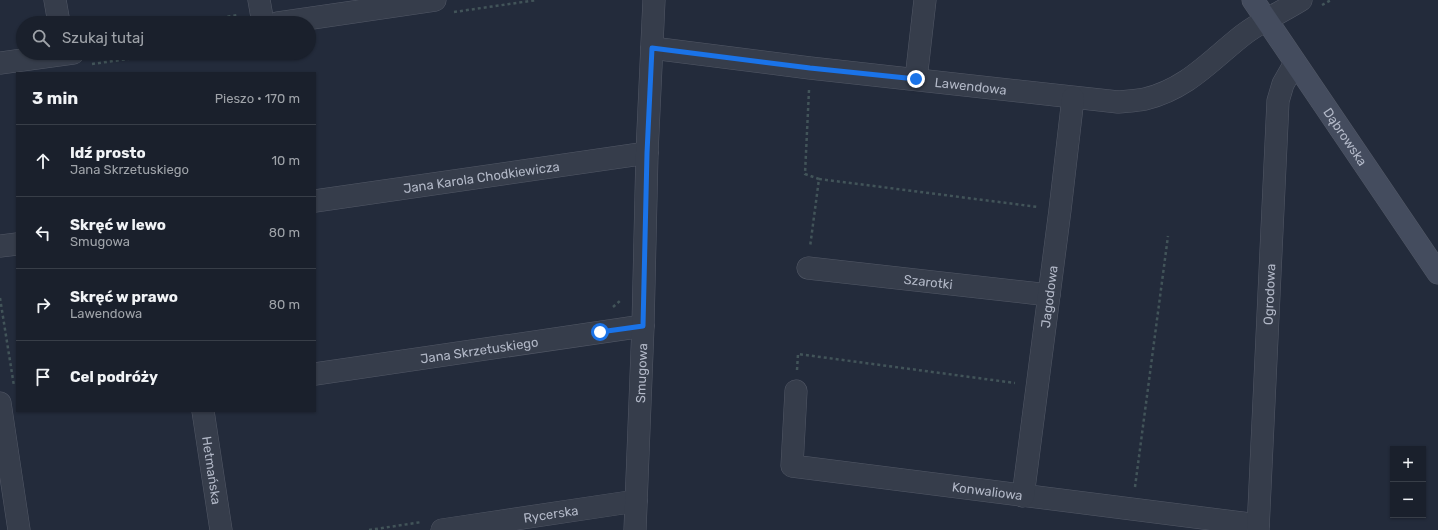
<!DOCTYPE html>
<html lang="pl">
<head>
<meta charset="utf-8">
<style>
	body { margin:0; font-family:Rubik,sans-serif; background:#232834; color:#f1f3f6 }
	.controls { position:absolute; right:12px; bottom:12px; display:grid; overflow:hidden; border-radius:0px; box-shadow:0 1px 3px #0004 }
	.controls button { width:36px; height:36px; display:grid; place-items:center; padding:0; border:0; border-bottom:1px solid #383e48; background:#1a202c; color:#f1f3f6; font:20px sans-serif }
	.stop { position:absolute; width:12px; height:12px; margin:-9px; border:3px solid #1a73e8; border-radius:50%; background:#fff }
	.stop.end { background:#1a73e8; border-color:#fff; box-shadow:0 1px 4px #0008 }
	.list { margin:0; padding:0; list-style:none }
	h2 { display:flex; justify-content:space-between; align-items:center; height:52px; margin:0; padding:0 16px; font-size:17px }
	h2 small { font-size:13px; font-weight:400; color:#9fa3a9 }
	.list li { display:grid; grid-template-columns:26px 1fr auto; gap:12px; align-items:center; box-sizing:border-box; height:72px; padding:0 16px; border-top:1px solid #383e48 }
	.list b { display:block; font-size:15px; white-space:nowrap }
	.list p { margin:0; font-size:13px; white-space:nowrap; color:#9fa3a9 }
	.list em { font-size:13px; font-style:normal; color:#9fa3a9 }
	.icon { flex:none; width:22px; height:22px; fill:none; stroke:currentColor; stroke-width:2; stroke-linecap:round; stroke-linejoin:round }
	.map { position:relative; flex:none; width:1438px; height:530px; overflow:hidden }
	.search { position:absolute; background:#1a202c; box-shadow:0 1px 3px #0004; left:16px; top:16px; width:300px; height:44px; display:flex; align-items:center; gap:10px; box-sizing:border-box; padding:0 14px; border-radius:22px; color:#9fa3a9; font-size:15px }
	.panel { position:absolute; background:#1a202c; box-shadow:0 1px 3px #0004; left:16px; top:72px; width:300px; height:340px; border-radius:0px }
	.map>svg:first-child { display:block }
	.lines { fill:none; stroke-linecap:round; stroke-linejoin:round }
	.street-casing { stroke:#525866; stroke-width:23 }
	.secondary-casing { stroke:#525866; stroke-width:23 }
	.path { stroke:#425459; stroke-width:2.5; stroke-dasharray:3 3; stroke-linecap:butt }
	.street { stroke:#363d4b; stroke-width:22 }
	.secondary { stroke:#444c5e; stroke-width:22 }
	.route { stroke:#1a73e8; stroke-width:5 }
	.labels { text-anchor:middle; stroke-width:3.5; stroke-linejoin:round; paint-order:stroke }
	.street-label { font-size:13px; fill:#b2b8c7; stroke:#1c2230 }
</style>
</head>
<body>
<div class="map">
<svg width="1438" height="530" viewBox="0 0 1438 530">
	<rect width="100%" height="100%" fill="#232b3b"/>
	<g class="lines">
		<g class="street-casing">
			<g id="street">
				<path d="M55 0 59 23"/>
				<path d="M259 0 263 23"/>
				<path d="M278 23 435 0"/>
				<path id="s1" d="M652 48 810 68 1118 102C1127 101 1136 101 1145 99 1187 89 1211 60 1243 35 1261 21 1282 12 1301 0"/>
				<path d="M0 63 73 53"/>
				<path d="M916 79 925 0"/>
				<path id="s2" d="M315 201 647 153"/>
				<path d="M0 246 17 244"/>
				<path id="s3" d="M808 268 1049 295"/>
				<path id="s4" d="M315 374 643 326"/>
				<path id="s5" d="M796 391 792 466 1258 525"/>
				<path d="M0 403 19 530"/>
				<path id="s6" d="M203 411 221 530"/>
				<path id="s7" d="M1023 496 1060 210 1073 98"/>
				<path id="s8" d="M442 530 636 501"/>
				<path id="s9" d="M635 530 643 326 647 153 654 0"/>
				<path id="s10" d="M1258 530 1278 101 1283 84 1295 63"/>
			</g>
		</g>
		<g class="secondary-casing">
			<g id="secondary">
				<path id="s11" d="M1253 0 1438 273"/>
			</g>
		</g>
		<g class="path">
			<path d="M1322 5 1331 0"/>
			<path d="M454 12 537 0"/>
			<path d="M192 23 238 15"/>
			<path d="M92 64 170 53"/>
			<path d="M809 90 805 174 819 179 810 247"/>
			<path d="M819 179 1038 207"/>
			<path d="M0 298 14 386"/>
			<path d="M613 307 621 300"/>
			<path d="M797 370 798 354 1015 383"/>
			<path d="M1135 487 1168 236"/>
			<path d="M369 530 422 522"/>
		</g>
		<use href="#street" class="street"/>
		<use href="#secondary" class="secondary"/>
	</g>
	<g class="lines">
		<path class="route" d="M600 332 643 326 647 153 652 48 810 68 916 79"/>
	</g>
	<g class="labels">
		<g class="street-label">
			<text dy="5" stroke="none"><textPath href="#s1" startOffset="321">Lawendowa</textPath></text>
			<text dy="5" stroke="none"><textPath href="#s11" startOffset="165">Dąbrowska</textPath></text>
			<text dy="5" stroke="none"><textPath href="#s2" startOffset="168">Jana Karola Chodkiewicza</textPath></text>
			<text dy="5" stroke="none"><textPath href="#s3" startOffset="121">Szarotki</textPath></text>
			<text dy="5" stroke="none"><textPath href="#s10" startOffset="236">Ogrodowa</textPath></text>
			<text dy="5" stroke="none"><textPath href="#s7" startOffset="201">Jagodowa</textPath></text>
			<text dy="5" stroke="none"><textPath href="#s4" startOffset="166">Jana Skrzetuskiego</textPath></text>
			<text dy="5" stroke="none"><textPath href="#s9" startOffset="157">Smugowa</textPath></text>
			<text dy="5" stroke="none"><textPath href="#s6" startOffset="60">Hetmańska</textPath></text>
			<text dy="5" stroke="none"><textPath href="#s5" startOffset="272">Konwaliowa</textPath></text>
			<text dy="5" stroke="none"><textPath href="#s8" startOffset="110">Rycerska</textPath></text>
		</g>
	</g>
</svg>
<div class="controls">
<button>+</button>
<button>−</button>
</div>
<div class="stop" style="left:600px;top:332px"></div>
<div class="stop end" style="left:916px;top:79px"></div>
<div class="search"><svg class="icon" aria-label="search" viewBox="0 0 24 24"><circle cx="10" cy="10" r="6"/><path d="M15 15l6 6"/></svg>Szukaj tutaj</div>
<section class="panel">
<h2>3 min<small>Pieszo · 170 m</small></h2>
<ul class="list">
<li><svg class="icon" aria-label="ahead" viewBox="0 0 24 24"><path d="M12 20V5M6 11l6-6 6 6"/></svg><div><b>Idź prosto</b><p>Jana Skrzetuskiego</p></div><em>10 m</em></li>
<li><svg class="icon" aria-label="left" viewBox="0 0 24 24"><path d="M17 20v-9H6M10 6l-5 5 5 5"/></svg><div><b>Skręć w lewo</b><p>Smugowa</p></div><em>80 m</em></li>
<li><svg class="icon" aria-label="right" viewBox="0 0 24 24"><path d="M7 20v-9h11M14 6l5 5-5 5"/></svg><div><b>Skręć w prawo</b><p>Lawendowa</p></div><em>80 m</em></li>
<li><svg class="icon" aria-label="arrive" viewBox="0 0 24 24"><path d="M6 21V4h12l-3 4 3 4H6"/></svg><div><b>Cel podróży</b></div></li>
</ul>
</section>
</div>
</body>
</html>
